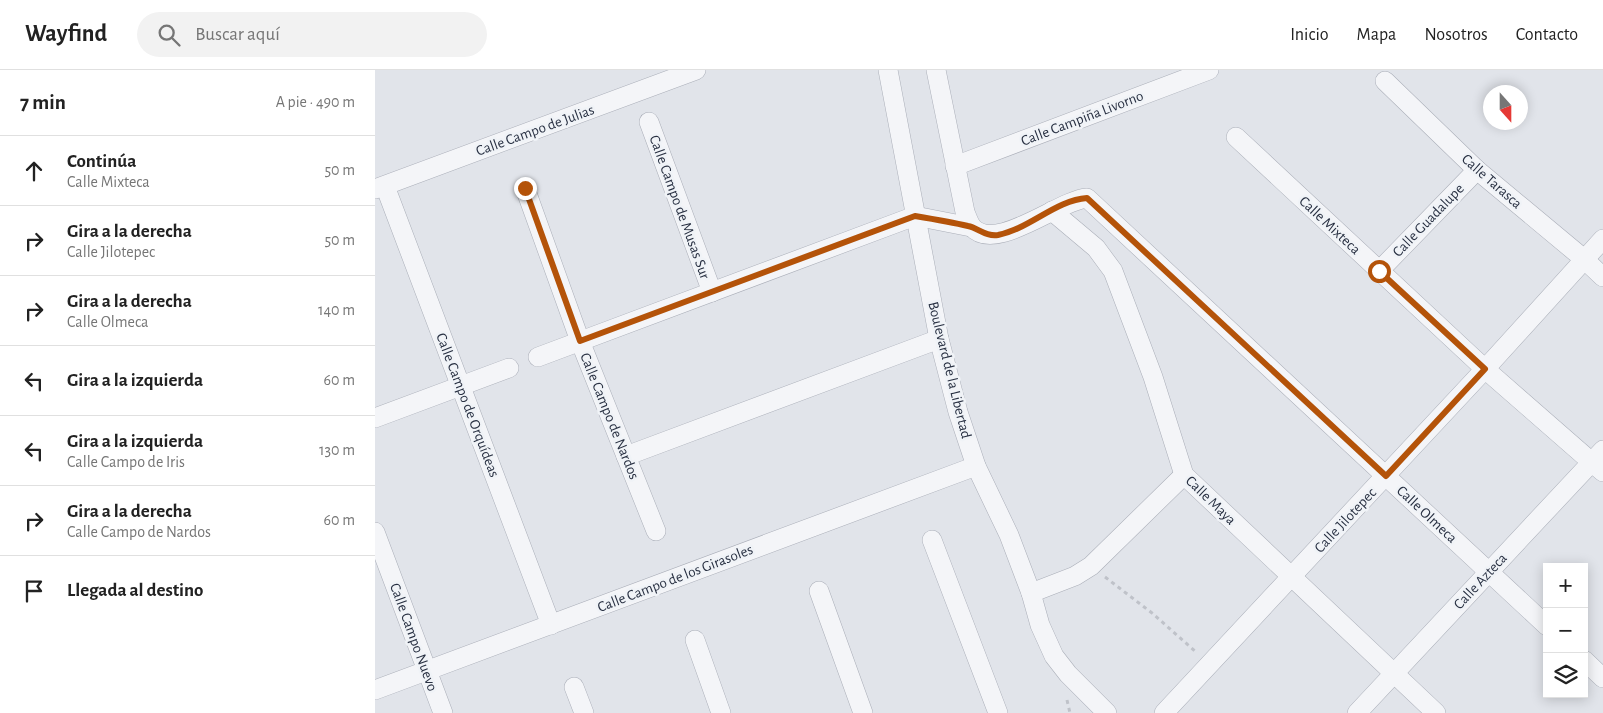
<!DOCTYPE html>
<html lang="es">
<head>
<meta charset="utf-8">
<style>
	body { margin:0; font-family:"Alegreya Sans",sans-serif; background:#f2f2f2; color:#222 }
	.controls { position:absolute; right:15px; bottom:15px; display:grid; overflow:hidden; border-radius:0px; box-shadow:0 2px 12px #0003 }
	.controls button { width:45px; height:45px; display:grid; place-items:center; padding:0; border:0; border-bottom:1px solid #e0e0e0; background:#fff; color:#222; font:25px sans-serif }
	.compass { position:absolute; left:1108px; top:15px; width:45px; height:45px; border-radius:50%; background:#fff; box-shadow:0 2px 12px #0003; rotate:159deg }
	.stop { position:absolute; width:15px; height:15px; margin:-11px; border:4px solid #b45309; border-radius:50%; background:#fff }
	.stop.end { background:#b45309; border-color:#fff; box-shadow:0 1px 5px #0008 }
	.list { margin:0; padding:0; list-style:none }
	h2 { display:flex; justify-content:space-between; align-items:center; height:65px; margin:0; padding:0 20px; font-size:21px }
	h2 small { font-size:16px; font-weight:400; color:#767676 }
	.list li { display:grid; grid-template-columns:32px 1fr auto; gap:15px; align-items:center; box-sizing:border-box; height:70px; padding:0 20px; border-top:1px solid #e0e0e0 }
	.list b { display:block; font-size:19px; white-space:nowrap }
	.list p { margin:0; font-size:16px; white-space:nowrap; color:#767676 }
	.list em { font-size:16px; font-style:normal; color:#767676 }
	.icon { flex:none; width:28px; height:28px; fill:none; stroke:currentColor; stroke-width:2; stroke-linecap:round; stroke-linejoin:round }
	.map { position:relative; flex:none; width:1228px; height:643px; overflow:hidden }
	header { display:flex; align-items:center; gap:30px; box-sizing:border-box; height:70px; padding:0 25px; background:#fff; border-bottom:1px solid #e0e0e0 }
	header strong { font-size:24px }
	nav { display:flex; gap:28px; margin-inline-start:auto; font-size:18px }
	.search { width:350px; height:45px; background:#f2f2f2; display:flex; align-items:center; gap:12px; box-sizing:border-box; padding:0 18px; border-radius:28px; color:#767676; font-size:19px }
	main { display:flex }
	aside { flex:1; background:#fff }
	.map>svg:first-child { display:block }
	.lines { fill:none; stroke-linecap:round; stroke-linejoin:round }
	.minor-casing { stroke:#aaaeb8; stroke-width:20 }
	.path { stroke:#bfc2c9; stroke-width:3; stroke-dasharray:4 4; stroke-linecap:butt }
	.minor { stroke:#f4f5f8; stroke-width:19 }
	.route { stroke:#b45309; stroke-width:6 }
	.labels { text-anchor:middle; stroke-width:5; stroke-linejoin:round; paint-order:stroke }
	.street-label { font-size:15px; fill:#283042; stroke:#f0f3f7 }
</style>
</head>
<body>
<header>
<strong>Wayfind</strong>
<div class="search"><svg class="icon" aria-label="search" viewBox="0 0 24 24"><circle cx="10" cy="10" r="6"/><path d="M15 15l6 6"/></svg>Buscar aquí</div>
<nav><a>Inicio</a><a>Mapa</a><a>Nosotros</a><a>Contacto</a></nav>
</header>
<main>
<aside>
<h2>7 min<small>A pie · 490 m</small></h2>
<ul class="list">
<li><svg class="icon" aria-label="ahead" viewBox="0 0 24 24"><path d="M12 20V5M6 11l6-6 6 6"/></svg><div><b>Continúa</b><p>Calle Mixteca</p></div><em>50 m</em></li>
<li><svg class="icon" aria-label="right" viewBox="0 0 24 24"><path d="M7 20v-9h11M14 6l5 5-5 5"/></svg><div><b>Gira a la derecha</b><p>Calle Jilotepec</p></div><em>50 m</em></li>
<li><svg class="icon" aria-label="right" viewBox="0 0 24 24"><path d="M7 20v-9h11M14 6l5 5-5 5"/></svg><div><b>Gira a la derecha</b><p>Calle Olmeca</p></div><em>140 m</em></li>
<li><svg class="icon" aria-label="left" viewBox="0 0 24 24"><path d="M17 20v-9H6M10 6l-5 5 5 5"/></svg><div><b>Gira a la izquierda</b></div><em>60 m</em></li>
<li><svg class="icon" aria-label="left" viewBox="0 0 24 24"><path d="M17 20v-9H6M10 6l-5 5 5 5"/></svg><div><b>Gira a la izquierda</b><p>Calle Campo de Iris</p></div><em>130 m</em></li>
<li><svg class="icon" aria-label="right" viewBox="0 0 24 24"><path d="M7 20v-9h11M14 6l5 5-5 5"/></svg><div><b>Gira a la derecha</b><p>Calle Campo de Nardos</p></div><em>60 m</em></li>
<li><svg class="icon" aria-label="arrive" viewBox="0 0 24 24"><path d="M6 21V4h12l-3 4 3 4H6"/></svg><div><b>Llegada al destino</b></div></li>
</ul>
</aside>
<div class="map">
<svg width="1228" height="643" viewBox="0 0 1228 643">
	<rect width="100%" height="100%" fill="#e1e4ea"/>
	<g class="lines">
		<g class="minor-casing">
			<g id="minor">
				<path d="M513 0 564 269 583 342 601 396 634 465 656 523 665 555 679 586 693 604 732 643"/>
				<path d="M561 0 590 142C592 147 594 153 597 157 620 184 684 130 712 128L1172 556"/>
				<path d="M1010 11 1102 100 1209 189 1228 207"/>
				<path d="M274 52 337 222"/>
				<path d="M861 67 1110 299 1228 402"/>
				<path d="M580 96 834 0"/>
				<path d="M10 116 176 555"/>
				<path d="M150 118 205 271 281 461"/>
				<path d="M0 119 321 0"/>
				<path d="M677 141 721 178 738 201 778 307 809 405 1061 643"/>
				<path d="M1004 201 1102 100"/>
				<path d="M163 287 540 146 596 157"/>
				<path d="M0 348 134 298"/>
				<path d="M251 386 564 269"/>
				<path d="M0 462 68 643"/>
				<path d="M557 470 623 643"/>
				<path d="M444 521 488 643"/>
				<path d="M656 523 700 506 716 496 809 405"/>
				<path d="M320 570 346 643"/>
				<path d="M1209 590 1228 608"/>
				<path d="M199 617 209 643"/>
				<path d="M0 620 601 396"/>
				<path d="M789 643 1110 299 1228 169"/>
				<path d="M982 643 1228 380"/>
			</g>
		</g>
		<g class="path">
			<path d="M730 507 777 543 821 582"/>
			<path d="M692 630 695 643"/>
		</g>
		<use href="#minor" class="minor"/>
	</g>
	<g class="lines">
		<path class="route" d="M150 118 205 271 540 146C558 149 576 152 593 156 603 158 611 167 623 165 654 159 681 130 712 128L1011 406 1110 299 1004 201"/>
	</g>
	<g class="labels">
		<g class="street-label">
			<text transform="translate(707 48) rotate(-21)" y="5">Calle Campiña Livorno</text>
			<text transform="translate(160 60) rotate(-20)" y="5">Calle Campo de Julias</text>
			<text transform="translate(1117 111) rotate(41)" y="5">Calle Tarasca</text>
			<text transform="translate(305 137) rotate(70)" y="5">Calle Campo de Musas Sur</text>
			<text transform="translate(1053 150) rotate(-46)" y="5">Calle Guadalupe</text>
			<text transform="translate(955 155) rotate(43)" y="5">Calle Mixteca</text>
			<text transform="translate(575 300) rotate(76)" y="5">Boulevard de la Libertad</text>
			<text transform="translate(93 335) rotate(69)" y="5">Calle Campo de Orquídeas</text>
			<text transform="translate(235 346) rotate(68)" y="5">Calle Campo de Nardos</text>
			<text transform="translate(836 430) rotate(44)" y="5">Calle Maya</text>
			<text transform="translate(1052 444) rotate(43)" y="5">Calle Olmeca</text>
			<text transform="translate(970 450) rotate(-47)" y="5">Calle Jilotepec</text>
			<text transform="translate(300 508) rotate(-21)" y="5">Calle Campo de los Girasoles</text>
			<text transform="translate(1105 511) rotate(-47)" y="5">Calle Azteca</text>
			<text transform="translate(39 567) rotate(70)" y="5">Calle Campo Nuevo</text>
		</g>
	</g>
</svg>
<div class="controls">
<button>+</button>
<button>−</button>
<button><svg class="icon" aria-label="layers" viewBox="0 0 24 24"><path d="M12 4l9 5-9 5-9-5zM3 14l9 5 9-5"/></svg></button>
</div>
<svg class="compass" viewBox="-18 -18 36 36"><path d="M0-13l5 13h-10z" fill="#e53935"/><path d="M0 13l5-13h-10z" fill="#767676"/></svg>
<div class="stop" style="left:1004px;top:201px"></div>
<div class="stop end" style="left:150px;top:118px"></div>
</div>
</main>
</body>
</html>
